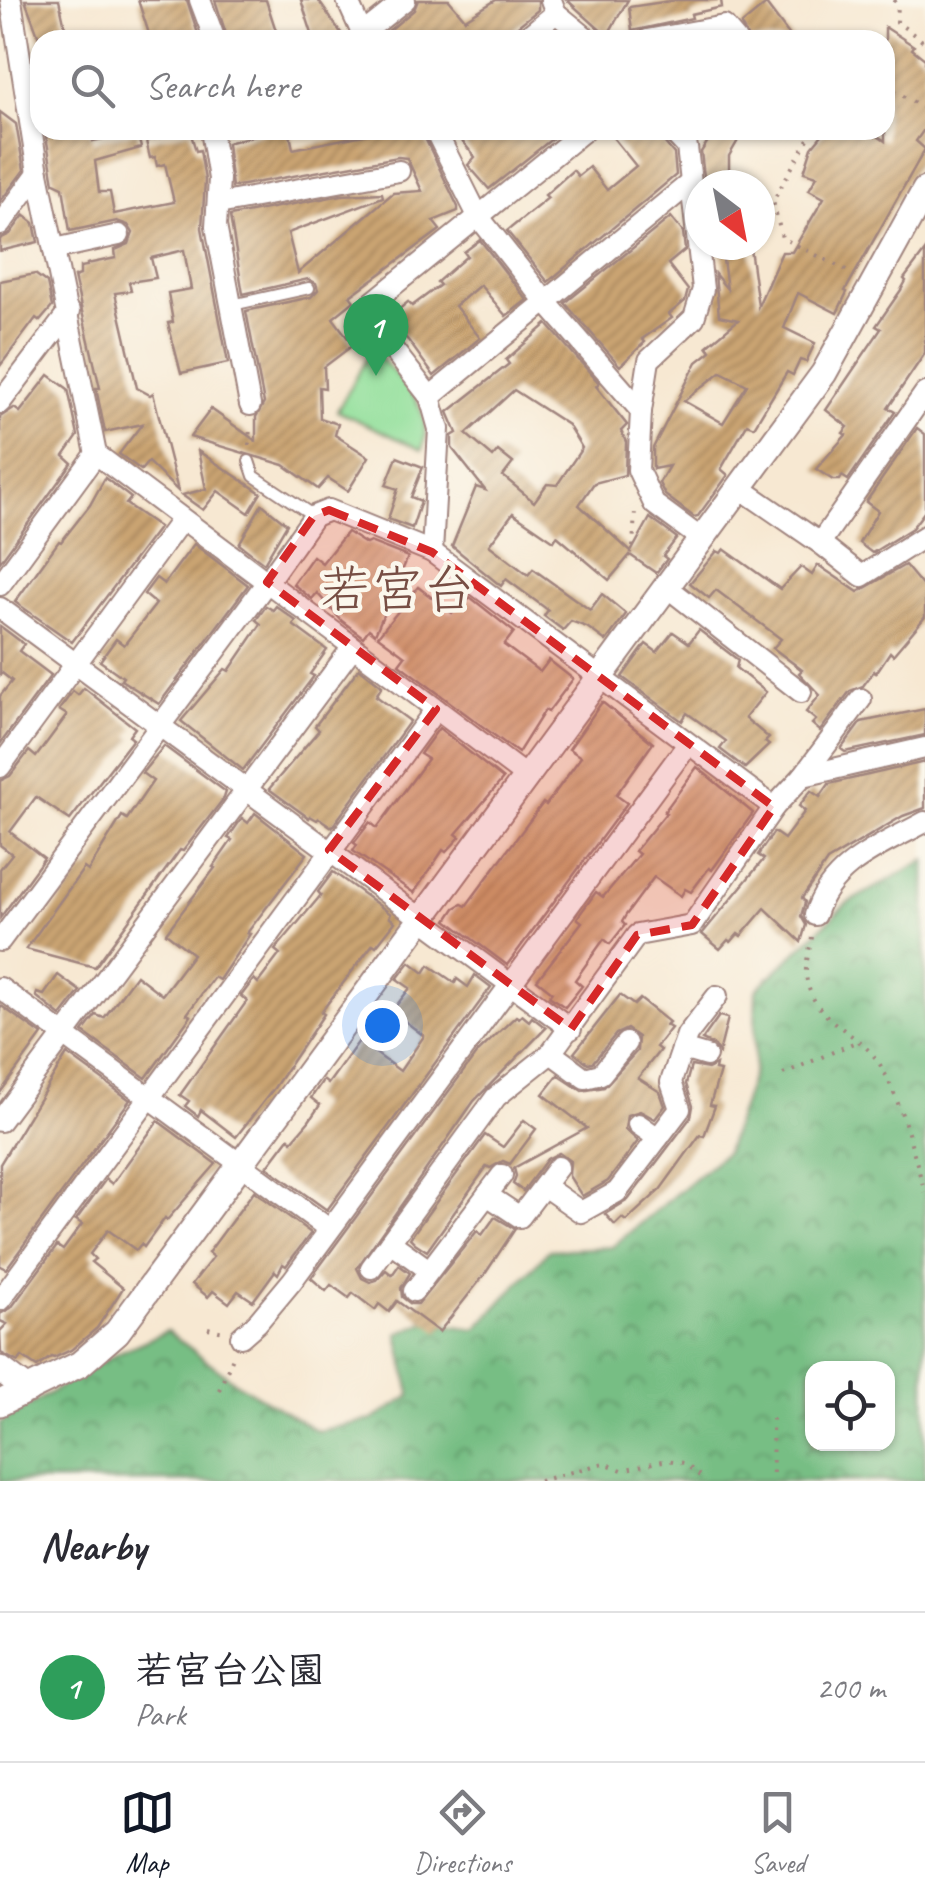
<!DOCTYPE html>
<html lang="en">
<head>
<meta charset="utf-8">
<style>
	body { margin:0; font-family:Caveat,"Klee One",sans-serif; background:#f7f7f7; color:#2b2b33 }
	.controls { position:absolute; right:30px; bottom:30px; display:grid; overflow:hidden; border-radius:20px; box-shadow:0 2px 8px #0004 }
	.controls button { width:90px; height:90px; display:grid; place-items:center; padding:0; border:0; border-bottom:2px solid #e1e1e2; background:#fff; color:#2b2b33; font:50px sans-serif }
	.compass { position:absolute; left:685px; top:170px; width:90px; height:90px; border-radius:50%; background:#fff; box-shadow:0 2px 8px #0004; rotate:148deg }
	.you { position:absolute; left:382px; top:1025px; width:35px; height:35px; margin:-25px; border:8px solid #fff; border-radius:50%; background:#1a73e8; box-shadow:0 0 0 15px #1a73e833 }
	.badge { display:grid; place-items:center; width:65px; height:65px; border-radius:50%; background:#111827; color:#fff; font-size:32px; font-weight:700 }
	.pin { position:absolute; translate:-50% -82px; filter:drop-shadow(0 2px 5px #0008) }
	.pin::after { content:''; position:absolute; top:52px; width:35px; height:30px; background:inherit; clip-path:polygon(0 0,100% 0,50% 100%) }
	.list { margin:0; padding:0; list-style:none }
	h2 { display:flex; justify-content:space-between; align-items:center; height:130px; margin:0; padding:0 40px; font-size:42px }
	h2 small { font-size:32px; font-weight:400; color:#7c7c81 }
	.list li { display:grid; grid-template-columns:65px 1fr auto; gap:30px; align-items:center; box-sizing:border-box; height:150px; padding:0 40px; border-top:2px solid #e1e1e2 }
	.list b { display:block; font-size:38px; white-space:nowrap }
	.list p { margin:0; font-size:32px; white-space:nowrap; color:#7c7c81 }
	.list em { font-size:32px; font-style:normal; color:#7c7c81 }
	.icon { flex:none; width:55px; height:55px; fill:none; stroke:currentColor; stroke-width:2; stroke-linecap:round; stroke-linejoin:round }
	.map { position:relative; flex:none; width:925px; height:1481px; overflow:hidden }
	.search { position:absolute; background:#fff; box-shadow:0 2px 8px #0004; left:30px; right:30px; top:30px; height:110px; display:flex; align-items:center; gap:25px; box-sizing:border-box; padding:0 35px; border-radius:30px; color:#7c7c81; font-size:38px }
	.sheet { height:280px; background:#fff }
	nav { display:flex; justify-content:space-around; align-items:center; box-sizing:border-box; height:140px; border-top:2px solid #e1e1e2; background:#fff; font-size:28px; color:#7c7c81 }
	nav a { display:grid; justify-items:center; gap:5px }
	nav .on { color:#111827 }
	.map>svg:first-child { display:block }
	.forest { fill:url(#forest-crowns); stroke:#606e58; stroke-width:2.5; fill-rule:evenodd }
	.park { fill:#94e09d; stroke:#6f8064; stroke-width:2.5 }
	.building { fill:url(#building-hatch); fill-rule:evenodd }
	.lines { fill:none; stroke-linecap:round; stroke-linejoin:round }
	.service-casing { stroke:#a0847e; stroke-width:14 }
	.minor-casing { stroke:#a0847e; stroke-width:24 }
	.tertiary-casing { stroke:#a0847e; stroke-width:29 }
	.path { stroke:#a0847e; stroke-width:4; stroke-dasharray:2.5 8; stroke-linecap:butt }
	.service { stroke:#fff; stroke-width:10 }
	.minor { stroke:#fff; stroke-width:20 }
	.tertiary { stroke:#fff; stroke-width:25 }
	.marked { fill:#d62828; fill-opacity:0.2; stroke:#d62828; stroke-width:8; stroke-dasharray:20 12; stroke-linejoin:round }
	.labels { text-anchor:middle; stroke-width:9; stroke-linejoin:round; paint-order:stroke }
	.neighbourhood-label { font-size:52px; fill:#774e44; stroke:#fbf7ec }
</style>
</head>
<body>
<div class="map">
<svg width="925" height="1481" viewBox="0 0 925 1481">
	<defs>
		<pattern id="forest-crowns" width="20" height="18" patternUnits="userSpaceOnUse" patternTransform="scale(2.5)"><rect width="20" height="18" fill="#77be84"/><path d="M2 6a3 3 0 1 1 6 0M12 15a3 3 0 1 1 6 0" fill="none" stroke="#649a6c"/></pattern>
		<pattern id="building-hatch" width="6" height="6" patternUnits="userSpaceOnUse" patternTransform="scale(2.5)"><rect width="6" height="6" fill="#caa472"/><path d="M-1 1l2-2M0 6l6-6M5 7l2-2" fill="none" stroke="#a6855e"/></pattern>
	</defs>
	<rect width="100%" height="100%" fill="#fbf7ec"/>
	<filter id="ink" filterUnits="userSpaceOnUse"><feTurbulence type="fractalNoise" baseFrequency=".01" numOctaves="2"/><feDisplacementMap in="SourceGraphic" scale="20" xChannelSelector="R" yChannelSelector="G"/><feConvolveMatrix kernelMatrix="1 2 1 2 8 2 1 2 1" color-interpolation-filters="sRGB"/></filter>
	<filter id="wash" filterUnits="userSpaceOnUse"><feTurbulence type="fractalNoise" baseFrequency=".0048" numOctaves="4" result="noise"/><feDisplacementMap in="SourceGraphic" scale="40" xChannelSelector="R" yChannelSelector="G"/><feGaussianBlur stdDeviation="2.25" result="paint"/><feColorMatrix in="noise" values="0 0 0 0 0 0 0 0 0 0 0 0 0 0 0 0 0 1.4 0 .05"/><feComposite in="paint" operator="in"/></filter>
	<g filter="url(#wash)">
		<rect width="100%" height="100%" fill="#f7e8d2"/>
		<path class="forest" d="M925 860V1481H0V1423L115 1354 167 1331 238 1384 317 1431 372 1420 411 1396 398 1334 425 1322 476 1329 549 1250 612 1247 726 1152 754 1070 756 990 846 904ZM812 1368H888V1444H812Z"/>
		<path class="park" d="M372 349C399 380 436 405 422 450L337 411Z"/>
		<g id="blocks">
			<g class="building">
				<path d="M25 0H59L68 40H40Z"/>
				<path d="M138 0H187L200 40H151Z"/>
				<path d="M215 0H266L279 40H228Z"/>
				<path d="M301 0H318L346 40H314Z"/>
				<path d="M418 0H449L465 19 496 0H538V10L514 29 510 40H392L386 33 414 10Z"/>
				<path d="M567 0H628L607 36Z"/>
				<path d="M677 0H721L722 7 691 14 692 18 632 31 629 7Z"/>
				<path d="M766 4 793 40H749L741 25Z"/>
				<path d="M885 27 914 46 912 49 925 59V128L916 141 925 149 845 291 847 292 837 313 798 293 784 328 815 343 806 362 800 360 793 375 787 372 754 427 747 424 721 469 728 475 698 516 694 517 665 495 659 483 669 466 653 469V448L697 362 711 351 707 346 738 320 719 316 715 274 727 289 721 245 750 248 758 306 782 252H792L824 198 809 190 817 176 804 172 812 147 826 130H869L885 141ZM721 372 747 385 723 423 684 401Z"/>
				<path d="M0 112 16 124 24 170 0 202Z"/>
				<path d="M45 130H91L93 141 137 132 141 148 95 161 99 192H110L114 214 174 202 165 164 157 166 155 157 150 158 146 141 190 131 196 151 200 150 205 180 202 228 228 363 181 373 168 323 173 322 168 293 191 289 184 250 151 258 156 278 129 282 131 291 115 293 137 388 150 395 153 393 178 491 148 462 141 470 119 454 142 424 105 432 96 388H100L74 277 80 275V267L87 266V264L116 258 115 250 129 244 133 233 128 225 117 221 70 231 63 187 54 183Z"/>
				<path d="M274 130H289L293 149 389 130H421L458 207V211L433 221 440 230 350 296 354 301 333 318 353 345 324 367 325 388 319 387 320 418 338 424 335 435 369 457 348 491 328 478 318 489 284 465 190 437 211 409 256 441V417L264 403 246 311 311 297 318 290 316 283 308 279 243 294 230 216 342 195 382 193 383 197 288 233 298 273 393 193 422 191 407 158 398 157 232 187 227 143Z"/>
				<path d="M453 130H563L489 189 468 165 475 157Z"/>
				<path d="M607 130H654L674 154 676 175 548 282 507 231 548 198 545 195 573 170 578 176 589 167 607 190 636 166Z"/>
				<path d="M715 130H744L729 156V185H705L701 152Z"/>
				<path d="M24 215 34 223 38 242 0 251V239L10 234Z"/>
				<path d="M671 217 683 232 685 250 668 264 688 290 685 301 669 314 672 318 642 339 645 342 620 366 565 303Z"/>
				<path d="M480 240 527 300 506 316 480 285 455 306 480 338 434 376 408 340 387 319 408 302 412 306 440 285 437 282 467 256 464 252Z"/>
				<path d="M925 251V353L888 408 895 412 848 480 842 476 840 480H833L816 469 846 435 843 433 848 427 826 410 881 329 876 326 901 290 906 281 904 279Z"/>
				<path d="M35 274 47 283 52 307 40 321 36 318 0 366V281Z"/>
				<path d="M547 324 599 383 596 386 627 425 621 431 626 442 625 475 594 483 579 505 631 552 650 518 677 538 663 556 667 559 656 573 630 555 609 580 557 536 554 541 513 513 489 545 528 575 533 569 590 610 602 594 626 614 606 641 587 627 571 621 563 630 544 616 548 610 506 579 501 586 452 546 476 487 485 490 452 448V436L457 433 448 412 509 364 506 360ZM514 390 568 425 582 448 557 485 547 484 534 502 503 476 513 463 498 451 493 457 466 434Z"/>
				<path d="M49 375 68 389 78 436 64 456 72 463 0 562V417L14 408 20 412Z"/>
				<path d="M917 428 925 434V511L912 528 872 553 859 543 878 511 866 502Z"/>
				<path d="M198 451 261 493 249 513 218 491 203 510 182 495 206 489Z"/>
				<path d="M397 457 423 467 411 497 421 501 412 528 388 519 398 489 386 485Z"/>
				<path d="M105 478 131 498 126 504 159 527 72 642 15 602 59 541 61 542 90 505Z"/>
				<path d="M262 504 287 524 264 563 239 544Z"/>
				<path d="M347 532 366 544 370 542 408 557 375 634 369 629 363 637 342 621 317 593 312 599 293 584 313 556 322 563Z"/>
				<path d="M194 544 248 585 159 704 121 680 123 677 100 661 116 639 124 645 156 604 144 594 156 578 164 584Z"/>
				<path d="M724 549 780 589 801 567 812 575 818 565 858 592 905 565 925 589V617L893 655 890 652 876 673 874 671 863 686 850 691 820 731 812 724 816 720 806 712 820 695 799 673 802 670 773 648 781 639 716 590 709 598 690 583 717 551 721 553Z"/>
				<path d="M418 587 452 613 459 604 463 606 470 597 514 632 504 645 540 672 549 660 573 679 548 712 545 710 518 753 399 664 405 656 378 636Z"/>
				<path d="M266 606 273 610 276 606 296 621 293 625 327 650 310 674 314 676 243 770 181 721 225 669 229 671 261 624 256 620Z"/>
				<path d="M0 626 24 644 19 651 51 675 0 744V696L12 681 2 673 0 675Z"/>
				<path d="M699 630 738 660 736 668 766 692 745 718 769 738 765 742 769 745 745 768 720 749 726 741 687 713 682 721 622 677 646 644 657 652 673 632 689 643Z"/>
				<path d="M359 668 382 686 376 696 410 721 332 827 319 818 317 820 310 816 309 818 269 789 319 730 315 726Z"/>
				<path d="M84 688 135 728 129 736 133 739 70 820 36 797 10 832 44 858 0 918V869L12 854 0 845V781L10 776 29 751 36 757 67 715 59 710 73 691 78 695Z"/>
				<path d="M602 702 653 743 616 795 627 803 507 965 447 920 455 908 462 904 466 906 543 803 546 805 581 757 569 749Z"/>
				<path d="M925 709V735L845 752 841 749 861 722Z"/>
				<path d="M439 728 503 779 456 834 460 837 446 852 443 850 414 893 353 851 357 845 354 843 370 822 377 828 428 759 420 754Z"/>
				<path d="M164 746 226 792 224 798 183 851 180 850 95 967 26 949 84 868 88 871 122 816 127 819 153 781 142 773Z"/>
				<path d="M925 762V808L903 816 827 861 802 898 805 902 801 916 806 925 801 942 765 908 741 936 738 934 731 942 728 940 720 949 702 934 764 859 758 855 774 832 784 839 805 811 799 806 811 791 820 797 829 784Z"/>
				<path d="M697 767 753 813 712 870 709 868 691 892 685 889 681 896 654 877 626 915 622 922 625 925 610 944 604 939 575 980 582 986 565 1007 549 996 552 992 537 980 582 922 577 918 596 892 603 897 639 854 635 851 666 813 664 812Z"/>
				<path d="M255 813 307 854 247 933 250 934 219 980 214 977 187 1014 191 1016 146 1078 83 1032 96 1015 104 1018 136 975 162 995 175 978 193 954 166 933 215 868 213 867 232 840 228 838 242 818 248 823Z"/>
				<path d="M333 872 391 914 389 917 395 922 376 946 373 944 321 1012 324 1014 274 1088 236 1137 201 1110 198 1116 185 1106 189 1101 180 1095 247 1001 241 996 254 979 258 983 280 954 275 950 321 895 318 892Z"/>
				<path d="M410 962 424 973 429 965 455 983 457 979 468 987 475 975 491 987 327 1210 267 1167 289 1138 292 1141 309 1121 320 1105 311 1098 323 1080 328 1084 359 1041 400 1071 424 1036 392 1011 410 988 397 979Z"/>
				<path d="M58 975 80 991 61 1016 36 996 37 993 44 995Z"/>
				<path d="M620 995 634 1005 640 999 669 1022 666 1025 671 1028 656 1047 660 1050 638 1078 660 1092 665 1106 655 1119 640 1111 627 1115 625 1129 638 1141 608 1181 582 1196 569 1176 570 1161 559 1153 547 1159 523 1191 513 1184 516 1176 514 1168 587 1128 543 1094 558 1075 582 1091 604 1087 637 1051 638 1037 627 1029 616 1034 593 1062 588 1063 574 1053Z"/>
				<path d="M0 1005 42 1035 0 1093Z"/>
				<path d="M522 1015 529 1021 532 1017 546 1028 474 1101 357 1268 362 1278 370 1282 377 1280 386 1270 392 1275 399 1265 410 1273 401 1288 402 1297 411 1304H418L477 1231 482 1235 495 1217 515 1229 485 1274 439 1332 397 1301 389 1312 379 1304 375 1310 353 1293 349 1298 331 1285 326 1291 311 1278 477 1053 516 1016 519 1018Z"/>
				<path d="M719 1016 728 1018 719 1053 715 1046 702 1040Z"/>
				<path d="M67 1054 130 1100 6 1269 0 1266V1164Z"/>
				<path d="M716 1065 715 1070 720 1071 710 1105 715 1106 704 1136 700 1135 660 1190 626 1221 622 1218 615 1225 605 1214 628 1200 691 1117 693 1106 686 1084 691 1066 708 1069Z"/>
				<path d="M524 1120 536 1129 510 1164 503 1161 490 1168 487 1166 427 1251 415 1243 410 1238 485 1135 503 1147Z"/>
				<path d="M158 1121 216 1164 167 1220 165 1218 144 1247 141 1244 136 1250 108 1230 90 1254 95 1259 91 1262 123 1288 97 1328 71 1350 54 1358 51 1357 37 1367 22 1357 18 1362 1 1353 0 1331 7 1324 0 1321V1314L11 1308 57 1246 63 1250 82 1224 76 1220 106 1179 112 1184Z"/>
				<path d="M254 1191 311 1233 286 1266 283 1264 278 1274 275 1271 253 1301 238 1291 229 1303 213 1291 208 1297 192 1284 213 1257 208 1253Z"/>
			</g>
		</g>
	</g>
	<g filter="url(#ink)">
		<use href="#blocks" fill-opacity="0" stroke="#a0847e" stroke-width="2.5"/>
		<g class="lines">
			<g class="service-casing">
				<g id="service">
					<path d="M232 305 309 288"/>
					<path d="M249 461 254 476 314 516"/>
				</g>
			</g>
			<g class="minor-casing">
				<g id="minor">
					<path d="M11 0 38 173 96 454 267 582 314 516 329 510 432 552 774 807"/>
					<path d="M200 0 215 40"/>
					<path d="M347 0 365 40"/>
					<path d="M551 0 556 13 589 40"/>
					<path d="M361 35 405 0"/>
					<path d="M523 40 556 13"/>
					<path d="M647 40 724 26 736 40"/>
					<path d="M211 130 219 179 216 226 250 405"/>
					<path d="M435 130 478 216 546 302 641 411"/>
					<path d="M671 130 687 147 703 289 694 318 649 360 641 411 638 470 654 504 700 538"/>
					<path d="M218 204 399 171"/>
					<path d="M0 225 38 173"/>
					<path d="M55 249 119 235"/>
					<path d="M430 397 690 183"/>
					<path d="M0 403 69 312"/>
					<path d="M740 488 820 543 862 576 925 536"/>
					<path d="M820 543 925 393"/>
					<path d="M432 552 439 429 430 397 373 324V302L585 130"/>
					<path d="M0 585 96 454"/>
					<path d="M667 587 801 692"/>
					<path d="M0 608 571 1029"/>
					<path d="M0 767 182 519"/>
					<path d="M803 776 861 699"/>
					<path d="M815 915C830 864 883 845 925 822"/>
					<path d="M0 941 267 582 528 778"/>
					<path d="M0 988 329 1229"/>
					<path d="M682 1049 706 1056"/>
					<path d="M551 1053 585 1078 601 1074 626 1043"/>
					<path d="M0 1121 352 648"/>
					<path d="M638 1124 658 1138"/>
					<path d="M544 1186 581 1212 617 1192 680 1109 671 1082 687 1035 717 996"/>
					<path d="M487 1195 520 1217 558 1167"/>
					<path d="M390 1242 429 1270"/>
					<path d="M371 1268 496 1097 551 1053 637 935 692 925 774 807 803 776 925 748"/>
					<path d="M414 1291 502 1175"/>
					<path d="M0 1300 436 709"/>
					<path d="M241 1337 257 1323 292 1281 688 744"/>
				</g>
			</g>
			<g class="tertiary-casing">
				<g id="tertiary">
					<path d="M0 1369 28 1390"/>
					<path d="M0 1403 80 1364 117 1332 824 373 925 190"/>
				</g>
			</g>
			<g class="path">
				<path d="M894 0 898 5 897 22 925 43"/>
				<path d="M885 85 925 109"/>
				<path d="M813 130 773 201 782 238 854 274"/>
				<path d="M249 445 250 424"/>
				<path d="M633 547 635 511"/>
				<path d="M812 937C810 948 805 964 806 975 812 1025 862 1030 882 1068 903 1107 913 1151 925 1193"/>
				<path d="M783 1074 858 1041"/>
				<path d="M208 1328 223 1332"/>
				<path d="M219 1390 233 1357"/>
				<path d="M772 1418 773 1481"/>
				<path d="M539 1481 604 1463 622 1470 667 1460 684 1463 706 1481"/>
			</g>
			<use href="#service" class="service"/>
			<use href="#minor" class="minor"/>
			<use href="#tertiary" class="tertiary"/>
		</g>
	</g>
	<path class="marked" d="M329 510 432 552 774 807 692 925 637 935 571 1029 329 850 436 709 267 582 314 516Z"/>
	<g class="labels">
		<g class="neighbourhood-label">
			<text x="397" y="607">若宮台</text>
		</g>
	</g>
</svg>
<div class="controls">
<button><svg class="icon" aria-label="locate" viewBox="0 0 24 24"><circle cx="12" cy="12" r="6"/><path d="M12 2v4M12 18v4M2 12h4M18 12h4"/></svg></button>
</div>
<svg class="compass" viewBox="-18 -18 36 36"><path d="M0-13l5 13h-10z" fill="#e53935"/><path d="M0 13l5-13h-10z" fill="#7c7c81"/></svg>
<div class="you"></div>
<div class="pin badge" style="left:376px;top:376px;background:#2e9e5b">1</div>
<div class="search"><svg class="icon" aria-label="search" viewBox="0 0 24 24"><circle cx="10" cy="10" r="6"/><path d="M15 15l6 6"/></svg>Search here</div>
</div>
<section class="sheet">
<h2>Nearby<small></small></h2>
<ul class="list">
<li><span class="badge" style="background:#2e9e5b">1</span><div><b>若宮台公園</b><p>Park</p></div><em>200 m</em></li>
</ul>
</section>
<nav>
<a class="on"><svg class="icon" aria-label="map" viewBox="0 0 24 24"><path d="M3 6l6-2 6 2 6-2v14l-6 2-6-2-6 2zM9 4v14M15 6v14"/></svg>Map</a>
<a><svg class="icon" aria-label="directions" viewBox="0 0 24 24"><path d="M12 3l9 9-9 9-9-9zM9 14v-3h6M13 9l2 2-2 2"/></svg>Directions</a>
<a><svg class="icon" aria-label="saved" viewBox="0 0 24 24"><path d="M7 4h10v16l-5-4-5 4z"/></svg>Saved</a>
</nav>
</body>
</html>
